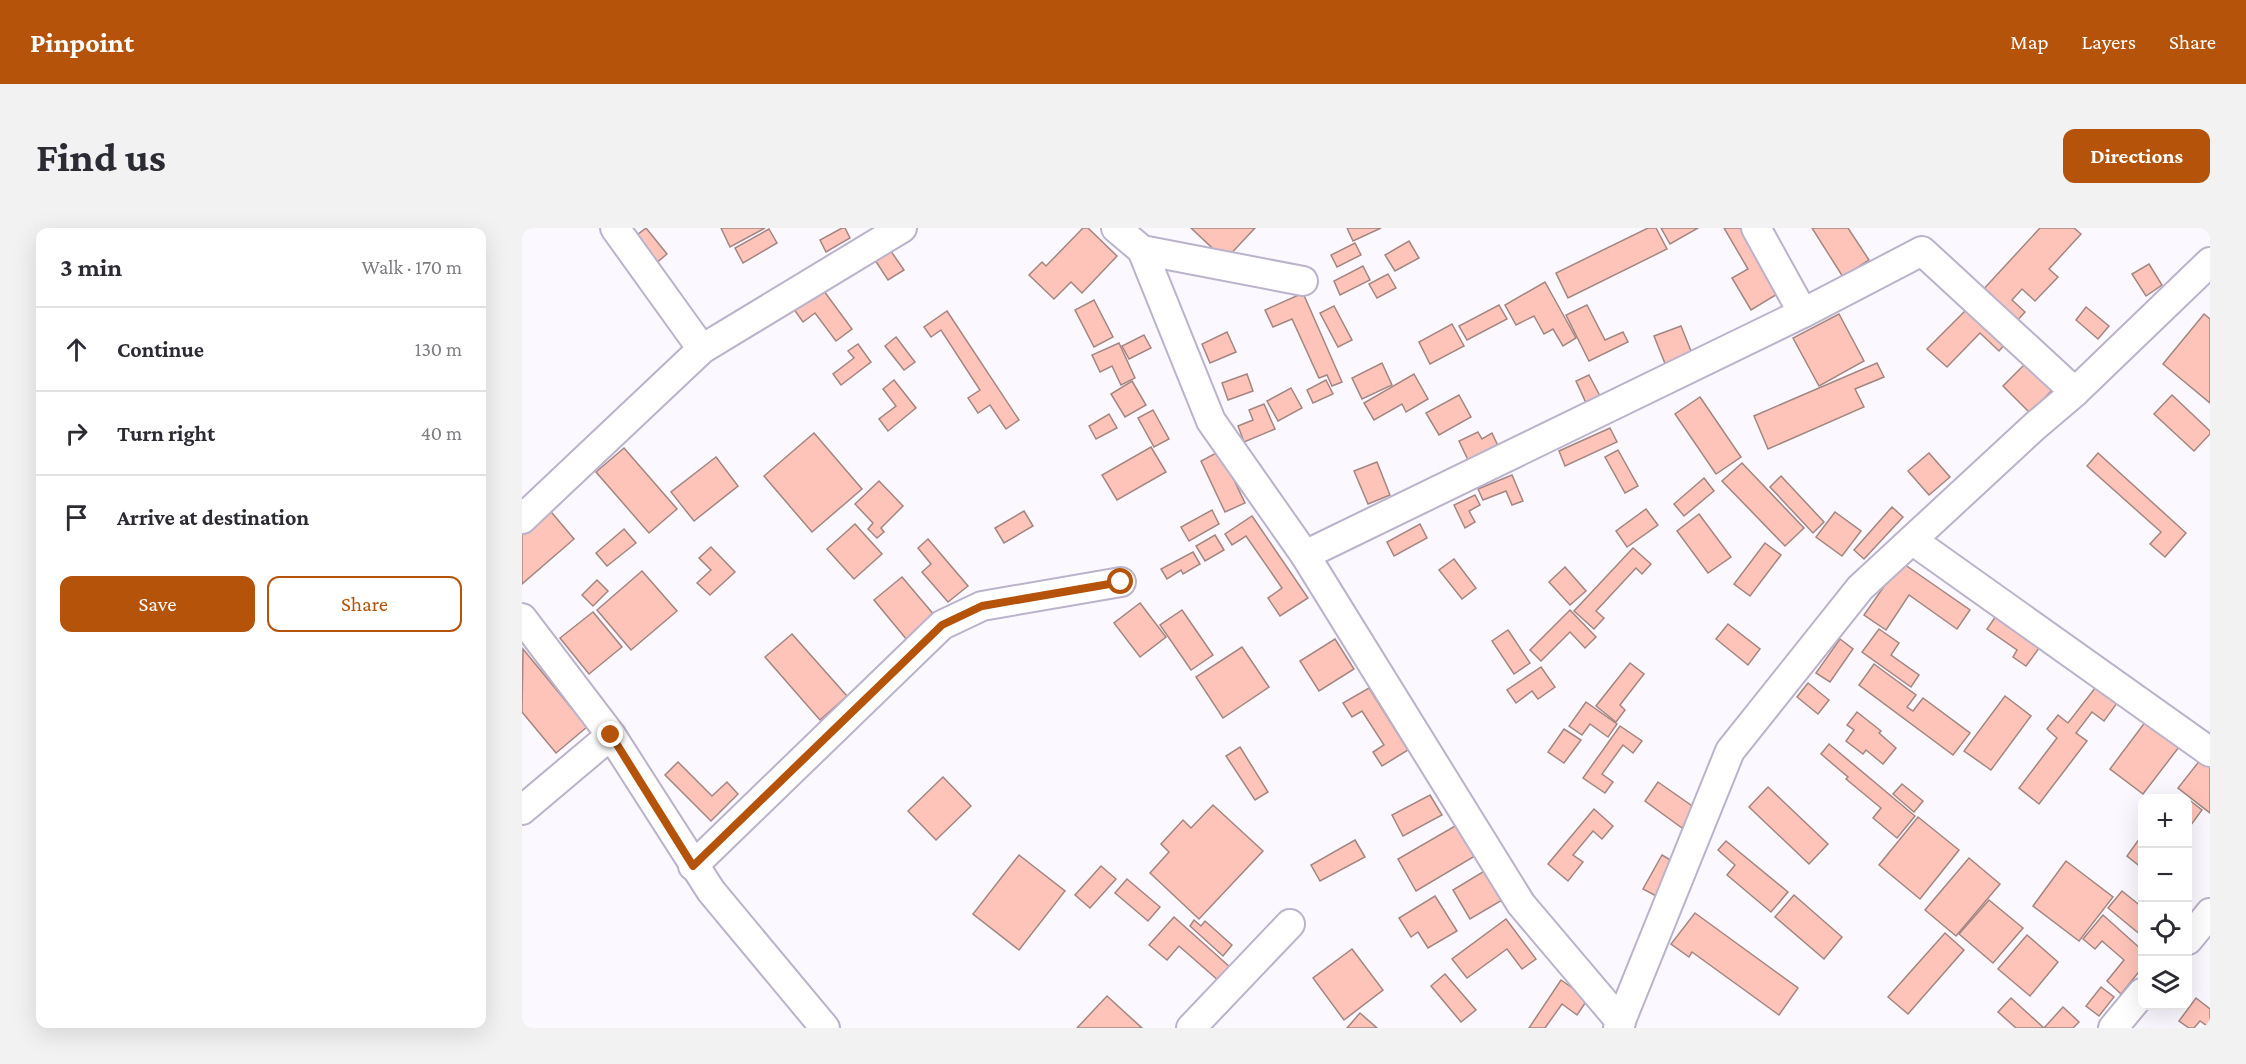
<!DOCTYPE html>
<html lang="en">
<head>
<meta charset="utf-8">
<style>
	body { margin:0; font-family:"Crimson Pro",serif; background:#f2f2f3; color:#2b2b33 }
	.controls { position:absolute; right:18px; bottom:18px; display:grid; overflow:hidden; border-radius:12px; box-shadow:0 6px 24px #0002 }
	.controls button { width:54px; height:54px; display:grid; place-items:center; padding:0; border:0; border-bottom:2px solid #e1e1e2; background:#fff; color:#2b2b33; font:30px sans-serif }
	.stop { position:absolute; width:18px; height:18px; margin:-14px; border:4px solid #b45309; border-radius:50%; background:#fff }
	.stop.end { background:#b45309; border-color:#fff; box-shadow:0 2px 6px #0008 }
	.list { margin:0; padding:0; list-style:none }
	h2 { display:flex; justify-content:space-between; align-items:center; height:78px; margin:0; padding:0 24px; font-size:26px }
	h2 small { font-size:20px; font-weight:400; color:#7c7c81 }
	.list li { display:grid; grid-template-columns:39px 1fr auto; gap:18px; align-items:center; box-sizing:border-box; height:84px; padding:0 24px; border-top:2px solid #e1e1e2 }
	.list b { display:block; font-size:22px; white-space:nowrap }
	.list em { font-size:20px; font-style:normal; color:#7c7c81 }
	.actions { display:flex; gap:12px; padding:18px 24px }
	.actions a { flex:1; padding:14px 0; border:2px solid #b45309; border-radius:12px; text-align:center; font-size:21px; color:#b45309 }
	.actions .main { background:#b45309; color:#fff }
	.icon { flex:none; width:33px; height:33px; fill:none; stroke:currentColor; stroke-width:2; stroke-linecap:round; stroke-linejoin:round }
	.map { position:relative; flex:none; width:1688px; height:800px; overflow:hidden; border-radius:12px }
	header { display:flex; align-items:center; gap:36px; box-sizing:border-box; height:84px; padding:0 30px; background:#b45309; color:#fff }
	header strong { font-size:28px }
	nav { display:flex; gap:33px; margin-inline-start:auto; font-size:21px }
	.intro { display:flex; align-items:center; justify-content:space-between; box-sizing:border-box; height:144px; padding:0 36px }
	h1 { margin:0; font-size:42px }
	.button { padding:15px 27px; border-radius:12px; background:#b45309; color:#fff; font-size:21px; font-weight:700 }
	main { display:flex; gap:36px; padding:0 36px }
	aside { flex:1; background:#fff; border-radius:12px; box-shadow:0 6px 24px #0002 }
	.map>svg:first-child { display:block }
	.building { fill:#fec4ba; stroke:#a38681; stroke-width:1.5 }
	.lines { fill:none; stroke-linecap:round; stroke-linejoin:round }
	.street-casing { stroke:#bbb2cb; stroke-width:32 }
	.street { stroke:#fff; stroke-width:28 }
	.route { stroke:#b45309; stroke-width:8 }
</style>
</head>
<body>
<header>
<strong>Pinpoint</strong>
<nav><a>Map</a><a>Layers</a><a>Share</a></nav>
</header>
<div class="intro"><h1>Find us</h1><a class="button">Directions</a></div>
<main>
<aside>
<h2>3 min<small>Walk · 170 m</small></h2>
<ul class="list">
<li><svg class="icon" aria-label="ahead" viewBox="0 0 24 24"><path d="M12 20V5M6 11l6-6 6 6"/></svg><div><b>Continue</b></div><em>130 m</em></li>
<li><svg class="icon" aria-label="right" viewBox="0 0 24 24"><path d="M7 20v-9h11M14 6l5 5-5 5"/></svg><div><b>Turn right</b></div><em>40 m</em></li>
<li><svg class="icon" aria-label="arrive" viewBox="0 0 24 24"><path d="M6 21V4h12l-3 4 3 4H6"/></svg><div><b>Arrive at destination</b></div></li>
</ul>
<div class="actions"><a class="main">Save</a><a>Share</a></div>
</aside>
<div class="map">
<svg width="1688" height="800" viewBox="0 0 1688 800">
	<rect width="100%" height="100%" fill="#fbf9ff"/>
	<g class="building">
		<path d="M124 0 145 26 131 38 110 11Z"/>
		<path d="M199 0H243L208 19Z"/>
		<path d="M320 0H323L328 10 304 24 298 12Z"/>
		<path d="M561 0H566L595 28 560 65 549 54 532 71 507 47 520 34 524 38Z"/>
		<path d="M669 0H733L703 32Z"/>
		<path d="M825 0H859L831 13Z"/>
		<path d="M1126 0H1134L1145 21 1046 70 1034 45Z"/>
		<path d="M1139 0H1176L1148 16Z"/>
		<path d="M1202 0H1218L1257 65 1229 82 1210 50 1226 41Z"/>
		<path d="M1290 0H1326L1347 32 1321 49Z"/>
		<path d="M1518 0H1552L1559 6 1527 41 1536 49 1513 73 1500 61 1490 72 1503 84 1493 95 1459 64Z"/>
		<path d="M247 1 255 15 221 35 213 20Z"/>
		<path d="M887 13 897 30 873 43 863 27Z"/>
		<path d="M833 15 839 27 815 39 809 27Z"/>
		<path d="M366 19 382 42 366 52 351 29Z"/>
		<path d="M1627 36 1640 57 1624 68 1610 46Z"/>
		<path d="M841 38 848 52 818 67 812 53Z"/>
		<path d="M866 46 874 60 855 70 847 56Z"/>
		<path d="M1023 54 1054 110 1041 118 1031 101 1022 106 1012 88 994 97 983 77Z"/>
		<path d="M299 59 330 101 314 113 293 85 281 94 271 80Z"/>
		<path d="M781 65 820 154 810 158 805 147 797 150 770 91 751 99 743 82Z"/>
		<path d="M572 72 591 109 572 119 553 82Z"/>
		<path d="M977 77 985 91 945 112 937 98Z"/>
		<path d="M1065 77 1083 112 1101 104 1106 114 1067 133 1044 87Z"/>
		<path d="M812 78 830 112 816 119 798 85Z"/>
		<path d="M1448 78 1485 114 1477 123 1458 105 1425 139 1405 121Z"/>
		<path d="M1564 79 1587 98 1576 111 1554 92Z"/>
		<path d="M425 83 497 192 484 201 468 177 456 185 446 170 458 162 419 102 409 109 402 99Z"/>
		<path d="M1317 86 1342 133 1297 158 1271 110Z"/>
		<path d="M1682 86 1688 91V175L1641 136Z"/>
		<path d="M930 96 942 118 908 136 897 114Z"/>
		<path d="M1159 98 1173 133 1146 143 1132 108Z"/>
		<path d="M705 104 714 124 688 135 680 116Z"/>
		<path d="M622 107 629 120 607 131 600 118Z"/>
		<path d="M374 109 393 134 382 142 363 118Z"/>
		<path d="M597 115 613 150 599 157 590 138 578 144 570 127Z"/>
		<path d="M336 116 349 134 319 157 311 146 332 130 326 123Z"/>
		<path d="M1507 132 1534 158 1508 185 1481 158Z"/>
		<path d="M860 135 870 157 840 171 830 150Z"/>
		<path d="M1355 135 1362 149 1333 161 1342 179 1246 221 1232 188Z"/>
		<path d="M725 146 731 163 706 172 700 155Z"/>
		<path d="M892 146 906 171 884 184 880 176 852 192 842 175Z"/>
		<path d="M1067 147 1079 170 1065 177 1054 153Z"/>
		<path d="M372 152 394 180 366 203 357 191 374 178 361 161Z"/>
		<path d="M804 152 811 166 791 175 785 162Z"/>
		<path d="M610 153 624 177 603 189 589 166Z"/>
		<path d="M769 160 780 180 756 193 745 173Z"/>
		<path d="M937 167 949 189 917 207 904 185Z"/>
		<path d="M1650 167 1688 203V206L1672 223 1632 186Z"/>
		<path d="M1178 169 1219 229 1194 246 1153 186Z"/>
		<path d="M742 176 753 201 722 214 716 198 731 192 727 182Z"/>
		<path d="M631 182 647 211 632 219 616 190Z"/>
		<path d="M587 186 595 200 574 211 567 198Z"/>
		<path d="M1088 200 1095 214 1043 238 1037 223Z"/>
		<path d="M956 204 960 211 970 205 977 220 947 234 937 213Z"/>
		<path d="M292 205 340 261 290 304 242 248Z"/>
		<path d="M629 219 644 244 595 272 580 247Z"/>
		<path d="M102 220 155 281 127 305 74 244Z"/>
		<path d="M1096 222 1116 258 1103 265 1083 229Z"/>
		<path d="M698 223 723 275 703 284 679 233Z"/>
		<path d="M1407 225 1428 249 1407 267 1386 243Z"/>
		<path d="M1576 225 1664 305 1643 329 1628 316 1639 304 1565 238Z"/>
		<path d="M194 229 216 258 172 293 149 264Z"/>
		<path d="M855 234 868 267 846 276 832 243Z"/>
		<path d="M1220 235 1282 300 1263 318 1200 253Z"/>
		<path d="M990 247 1001 273 990 277 984 263 961 272 956 261Z"/>
		<path d="M1259 248 1302 294 1291 305 1248 259Z"/>
		<path d="M1182 250 1192 263 1162 288 1152 276Z"/>
		<path d="M357 253 381 278 359 300 362 304 355 310 346 301 351 295 333 276Z"/>
		<path d="M953 267 958 277 947 283 953 294 943 300 932 277Z"/>
		<path d="M25 279 52 311 0 356V301Z"/>
		<path d="M1370 279 1381 289 1342 331 1332 322Z"/>
		<path d="M1124 281 1136 297 1105 319 1094 303Z"/>
		<path d="M690 282 697 296 667 313 659 299Z"/>
		<path d="M502 283 511 298 482 315 473 300Z"/>
		<path d="M1313 284 1339 303 1320 328 1294 309Z"/>
		<path d="M1177 286 1209 329 1186 345 1155 303Z"/>
		<path d="M730 288 786 370 758 388 746 370 760 360 724 308 710 317 703 306Z"/>
		<path d="M333 296 360 326 332 351 305 321Z"/>
		<path d="M898 296 905 310 872 328 865 314Z"/>
		<path d="M102 301 114 315 85 338 74 325Z"/>
		<path d="M693 307 702 322 683 333 674 318Z"/>
		<path d="M406 311 446 358 426 374 400 344 409 336 396 320Z"/>
		<path d="M1243 315 1259 327 1228 368 1212 356Z"/>
		<path d="M189 319 213 344 188 367 175 355 189 342 177 330Z"/>
		<path d="M1111 320 1129 336 1120 346 1114 340 1074 383 1082 390 1072 401 1052 383Z"/>
		<path d="M671 324 678 336 661 346 659 342 645 351 639 341Z"/>
		<path d="M932 331 954 360 940 371 917 342Z"/>
		<path d="M1379 334 1448 382 1435 401 1387 367 1364 402 1342 387Z"/>
		<path d="M1043 339 1064 363 1048 377 1027 354Z"/>
		<path d="M120 343 155 383 109 422 75 382Z"/>
		<path d="M380 349 413 388 385 412 352 372Z"/>
		<path d="M75 352 86 363 71 378 60 367Z"/>
		<path d="M618 375 644 409 618 429 592 395Z"/>
		<path d="M660 382 691 427 669 442 638 397Z"/>
		<path d="M1048 382 1074 409 1063 420 1048 404 1019 433 1008 422Z"/>
		<path d="M71 384 100 419 67 446 38 410Z"/>
		<path d="M1474 388 1518 419 1504 438 1491 429 1495 422 1465 401Z"/>
		<path d="M1206 396 1238 421 1226 437 1194 411Z"/>
		<path d="M1357 401 1377 415 1369 427 1397 447 1389 459 1340 424Z"/>
		<path d="M986 402 1008 435 992 446 970 413Z"/>
		<path d="M270 406 325 468 298 492 243 429Z"/>
		<path d="M813 411 832 441 797 463 778 433Z"/>
		<path d="M1318 411 1331 421 1308 454 1294 445Z"/>
		<path d="M720 419 747 459 701 490 674 449Z"/>
		<path d="M1 421 65 499 34 525 0 484Z"/>
		<path d="M1108 435 1122 446 1098 477 1103 482 1094 494 1074 478Z"/>
		<path d="M1352 436 1394 467 1385 479 1391 483 1401 470 1448 505 1431 527 1337 457Z"/>
		<path d="M1019 439 1033 459 1016 471 1010 463 994 475 985 462Z"/>
		<path d="M1286 455 1307 472 1296 486 1275 469Z"/>
		<path d="M1577 455 1598 471 1582 493 1570 484 1554 505 1565 513 1517 576 1497 560 1535 510 1525 501 1536 487 1546 495Z"/>
		<path d="M847 460 886 522 860 538 851 524 862 517 840 483 830 489 821 475Z"/>
		<path d="M1483 468 1509 488 1469 542 1442 523Z"/>
		<path d="M1064 474 1095 496 1086 509 1068 496 1060 507 1047 498Z"/>
		<path d="M1335 484 1359 503 1357 505 1374 520 1361 536 1344 522 1341 526 1324 513 1332 502 1325 497Z"/>
		<path d="M1624 493 1657 519 1621 566 1588 541Z"/>
		<path d="M1098 498 1120 513 1111 525 1101 517 1080 546 1091 554 1083 565 1061 550Z"/>
		<path d="M1042 501 1059 512 1042 535 1026 524Z"/>
		<path d="M1307 516 1393 588 1375 610 1351 590 1359 580 1324 551 1326 549 1299 526Z"/>
		<path d="M718 519 746 564 733 572 704 528Z"/>
		<path d="M1679 531 1688 538V585L1656 560Z"/>
		<path d="M156 534 190 568 205 554 216 566 189 593 143 547Z"/>
		<path d="M421 549 449 578 414 612 386 583Z"/>
		<path d="M1136 554 1173 580 1160 600 1123 573Z"/>
		<path d="M1380 556 1401 573 1392 584 1371 566Z"/>
		<path d="M1246 559 1306 616 1287 636 1227 579Z"/>
		<path d="M908 567 920 587 881 608 870 587Z"/>
		<path d="M1666 571 1680 582 1666 601Z"/>
		<path d="M691 577 741 623 677 691 628 645 647 624 639 616 661 592 669 600Z"/>
		<path d="M1072 581 1091 598 1080 611 1071 603 1051 627 1061 634 1046 653 1026 636Z"/>
		<path d="M1396 589 1437 622 1398 671 1357 637Z"/>
		<path d="M940 594 958 625 894 663 876 631Z"/>
		<path d="M1620 607V640L1605 628Z"/>
		<path d="M833 612 843 629 798 653 789 637Z"/>
		<path d="M1204 613 1266 664 1249 684 1205 647 1213 637 1196 622Z"/>
		<path d="M497 627 543 663 497 722 451 686Z"/>
		<path d="M1140 627 1155 636 1136 669 1121 661Z"/>
		<path d="M1447 630 1478 656 1434 708 1403 682Z"/>
		<path d="M1544 633 1591 669 1557 713 1511 678Z"/>
		<path d="M579 638 594 651 568 680 553 667Z"/>
		<path d="M969 639 987 668 948 691 931 662Z"/>
		<path d="M605 651 638 679 626 693 593 665Z"/>
		<path d="M1600 663 1620 679V708L1586 680Z"/>
		<path d="M1272 667 1320 709 1302 731 1253 689Z"/>
		<path d="M913 668 935 703 906 720 896 704 889 709 877 690Z"/>
		<path d="M1467 672 1501 700 1471 735 1437 706Z"/>
		<path d="M1173 685 1276 760 1257 787 1170 724 1167 729 1149 716Z"/>
		<path d="M1581 687 1620 722V740L1599 766 1585 753 1602 732 1580 713 1573 721 1561 711Z"/>
		<path d="M652 689 709 740 697 753 657 718 645 732 627 717Z"/>
		<path d="M984 691 1014 731 1000 741 985 721 945 750 930 731Z"/>
		<path d="M672 692 679 698 683 693 710 717 701 728 668 698Z"/>
		<path d="M1423 705 1442 722 1386 786 1366 769Z"/>
		<path d="M1505 707 1536 734 1508 768 1476 741Z"/>
		<path d="M830 721 861 762 822 792 791 750Z"/>
		<path d="M923 746 954 782 939 794 909 758Z"/>
		<path d="M1039 752 1066 771 1055 787 1040 776 1023 800H1007Z"/>
		<path d="M1579 759 1592 769 1577 788 1564 778Z"/>
		<path d="M585 768 620 800H555Z"/>
		<path d="M1489 770 1522 800 1541 779 1557 794 1551 800H1494L1476 784Z"/>
		<path d="M1674 770 1688 781V800L1678 793 1672 800H1667L1657 793Z"/>
		<path d="M838 785 855 800H825Z"/>
	</g>
	<g class="lines">
		<g class="street-casing">
			<g id="street">
				<path d="M93 0 180 121"/>
				<path d="M594 0 620 22 781 53"/>
				<path d="M1234 0 1281 85"/>
				<path d="M620 22 689 193 783 327"/>
				<path d="M0 291 180 121 380 0"/>
				<path d="M1390 312 1688 524"/>
				<path d="M0 390 89 507 189 663 303 800"/>
				<path d="M0 582 89 507"/>
				<path d="M171 638 420 397 460 378 599 354"/>
				<path d="M1666 712 1688 685"/>
				<path d="M1099 794 999 676 783 327 1281 85 1400 23 1553 164"/>
				<path d="M669 800 768 696"/>
				<path d="M1096 800 1208 523 1338 360 1513 198 1553 164 1688 34"/>
				<path d="M1591 800 1620 765"/>
			</g>
		</g>
		<use href="#street" class="street"/>
	</g>
	<g class="lines">
		<path class="route" d="M89 507 171 638 420 397 460 378 599 354"/>
	</g>
</svg>
<div class="controls">
<button>+</button>
<button>−</button>
<button><svg class="icon" aria-label="locate" viewBox="0 0 24 24"><circle cx="12" cy="12" r="6"/><path d="M12 2v4M12 18v4M2 12h4M18 12h4"/></svg></button>
<button><svg class="icon" aria-label="layers" viewBox="0 0 24 24"><path d="M12 4l9 5-9 5-9-5zM3 14l9 5 9-5"/></svg></button>
</div>
<div class="stop" style="left:599px;top:354px"></div>
<div class="stop end" style="left:89px;top:507px"></div>
</div>
</main>
</body>
</html>
